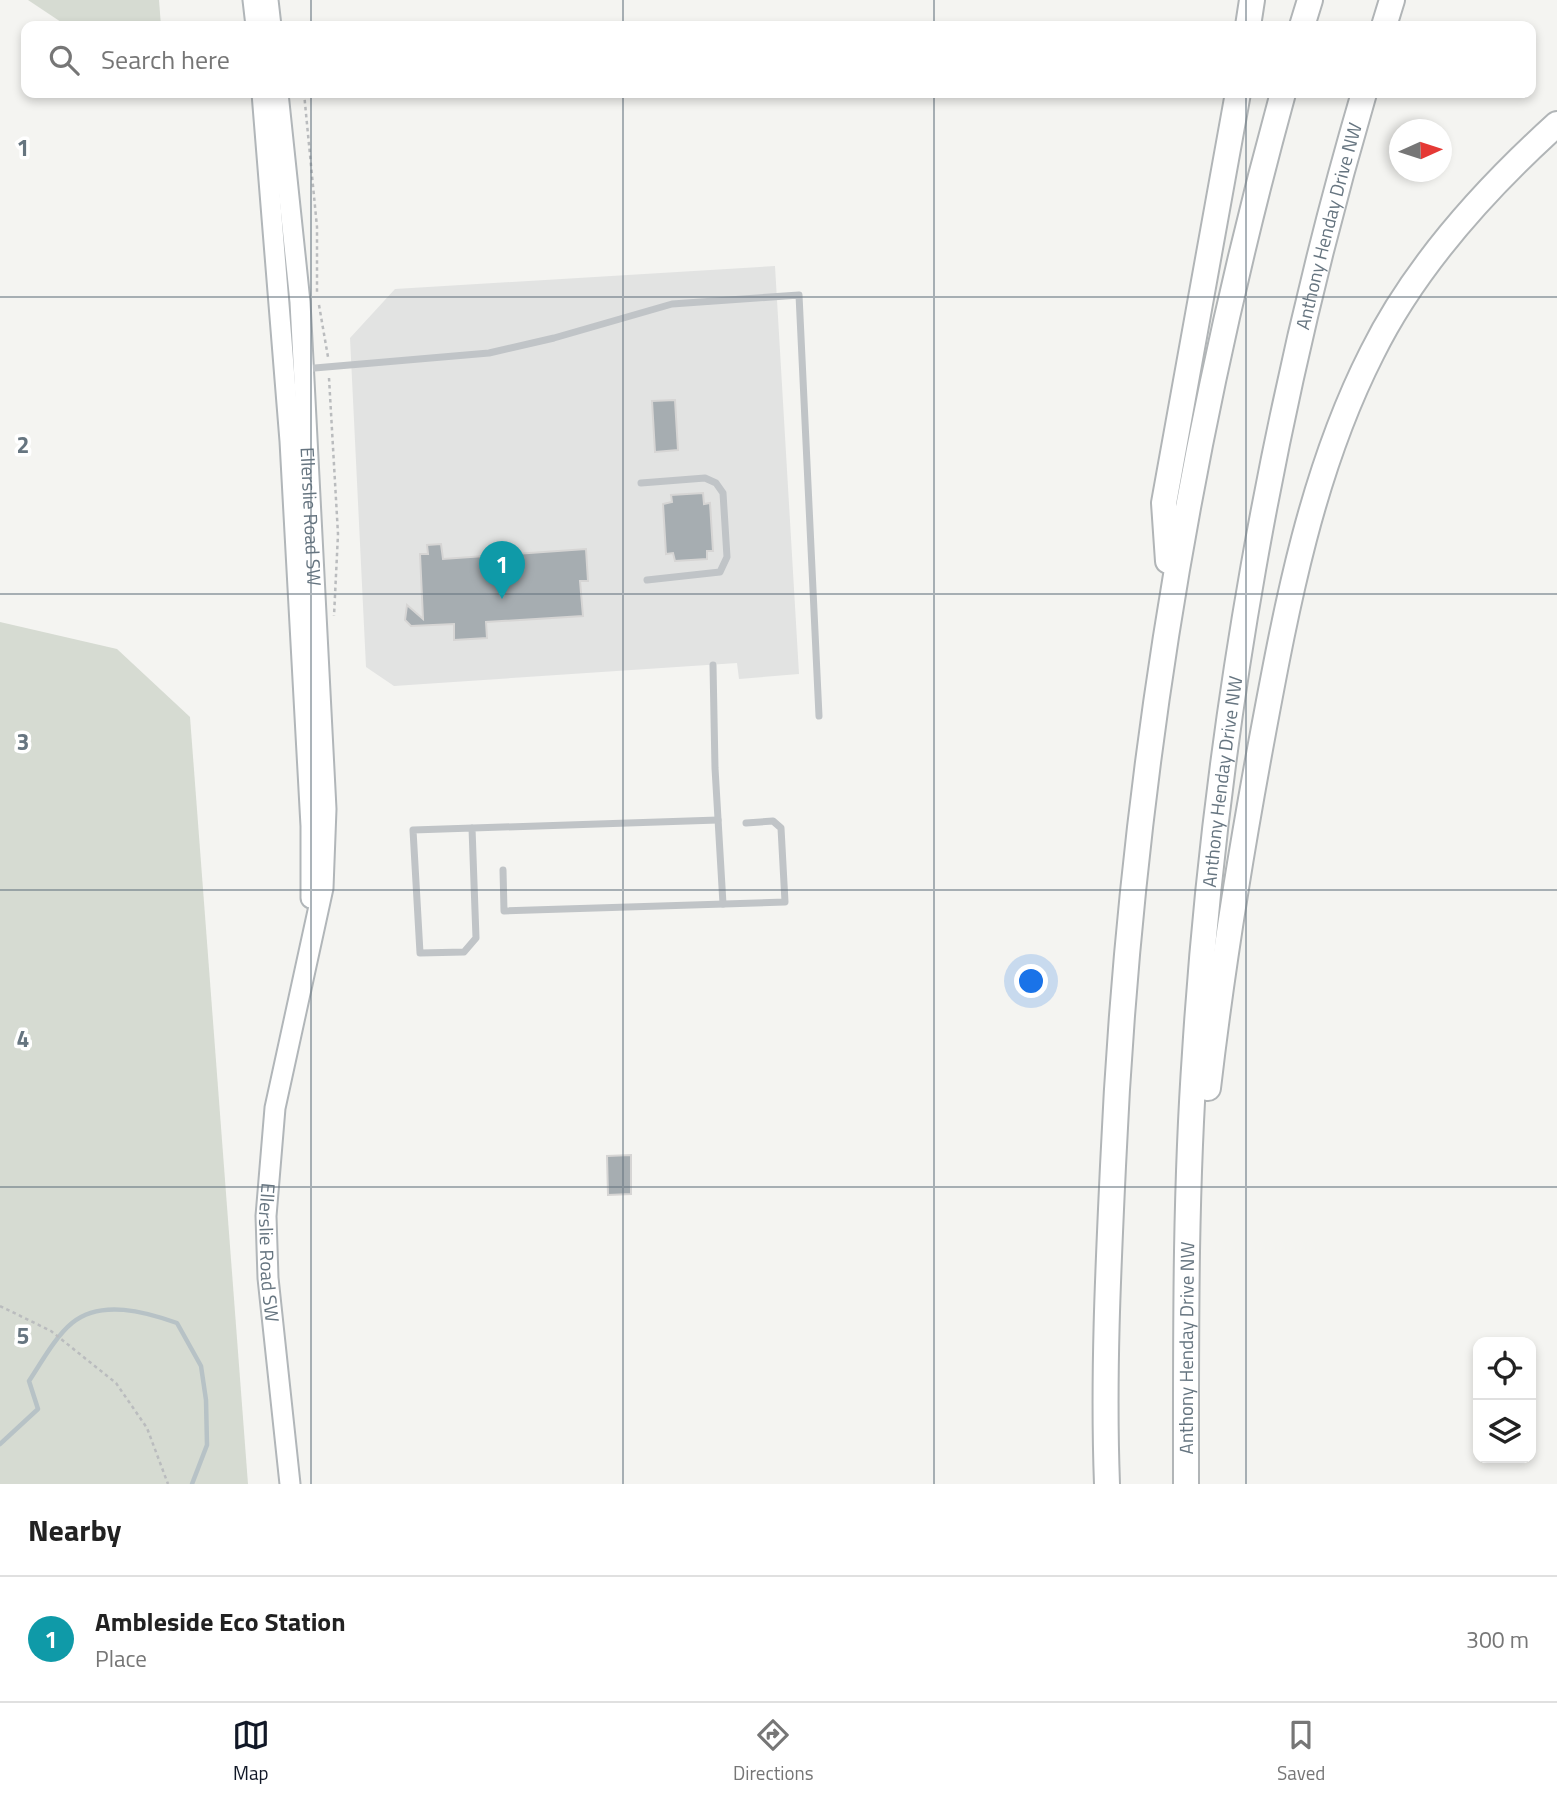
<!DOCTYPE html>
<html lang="en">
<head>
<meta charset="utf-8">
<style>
	body { margin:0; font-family:"Titillium Web",sans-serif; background:#f6f6f6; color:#222 }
	.controls { position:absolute; right:21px; bottom:21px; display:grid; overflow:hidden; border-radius:14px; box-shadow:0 4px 10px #0003 }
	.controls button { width:63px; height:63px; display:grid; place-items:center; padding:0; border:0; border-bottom:2px solid #e0e0e0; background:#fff; color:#222; font:35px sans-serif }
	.compass { position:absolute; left:1389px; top:119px; width:63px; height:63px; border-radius:50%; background:#fff; box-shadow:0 4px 10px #0003; rotate:87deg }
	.you { position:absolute; left:1032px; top:982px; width:24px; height:24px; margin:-18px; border:5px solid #fff; border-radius:50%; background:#1a73e8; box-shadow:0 0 0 10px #1a73e833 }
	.badge { display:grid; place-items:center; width:46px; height:46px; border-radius:50%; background:#111827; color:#fff; font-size:23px; font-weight:700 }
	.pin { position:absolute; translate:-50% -58px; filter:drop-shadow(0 2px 4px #0008) }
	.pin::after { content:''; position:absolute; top:37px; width:24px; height:21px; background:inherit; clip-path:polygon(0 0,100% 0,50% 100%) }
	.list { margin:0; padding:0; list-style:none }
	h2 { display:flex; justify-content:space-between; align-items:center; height:91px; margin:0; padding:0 28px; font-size:30px }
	h2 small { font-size:23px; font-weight:400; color:#767676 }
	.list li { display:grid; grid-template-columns:46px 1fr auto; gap:21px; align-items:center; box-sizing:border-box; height:126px; padding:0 28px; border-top:2px solid #e0e0e0 }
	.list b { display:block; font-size:26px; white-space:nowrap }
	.list p { margin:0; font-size:23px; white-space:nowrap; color:#767676 }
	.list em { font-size:23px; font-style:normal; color:#767676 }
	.icon { flex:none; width:38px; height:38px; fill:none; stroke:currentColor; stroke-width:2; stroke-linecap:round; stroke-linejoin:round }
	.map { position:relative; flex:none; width:1557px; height:1484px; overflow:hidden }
	.search { position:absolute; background:#fff; box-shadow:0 4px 10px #0003; left:21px; right:21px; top:21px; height:77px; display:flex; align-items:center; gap:18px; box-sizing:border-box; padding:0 24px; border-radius:14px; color:#767676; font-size:26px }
	.sheet { height:217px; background:#fff }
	nav { display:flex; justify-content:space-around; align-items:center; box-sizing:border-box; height:98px; border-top:2px solid #e0e0e0; background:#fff; font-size:19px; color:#767676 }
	nav a { display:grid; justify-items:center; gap:4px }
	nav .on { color:#111827 }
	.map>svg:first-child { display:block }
	.built { fill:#e2e3e2 }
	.green { fill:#d6dbd2 }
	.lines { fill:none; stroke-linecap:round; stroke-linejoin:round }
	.stream { stroke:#b7c2c6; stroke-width:4.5 }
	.building { fill:#a6adb1; stroke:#d6d5d4; stroke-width:2 }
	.secondary-casing { stroke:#b1b6b9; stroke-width:23 }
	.motorway-casing { stroke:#b1b5b7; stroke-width:28 }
	.path { stroke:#babcbe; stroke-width:2.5; stroke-dasharray:3.5 3.5; stroke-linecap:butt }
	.service { stroke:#c0c4c7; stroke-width:7 }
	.secondary { stroke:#fff; stroke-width:19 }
	.motorway { stroke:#fff; stroke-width:24 }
	.grid { fill:none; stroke:#667580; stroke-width:2; stroke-opacity:0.55 }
	.labels { text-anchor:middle; stroke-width:7; stroke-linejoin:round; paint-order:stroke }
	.street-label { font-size:19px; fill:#667580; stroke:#fff }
	.grid-label { font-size:23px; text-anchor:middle; font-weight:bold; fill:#667580; stroke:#fff; stroke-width:7; stroke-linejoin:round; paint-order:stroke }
</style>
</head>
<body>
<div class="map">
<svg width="1557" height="1484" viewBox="0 0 1557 1484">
	<rect width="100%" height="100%" fill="#f4f4f1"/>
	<path class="built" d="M775 266 799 674 739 679 737 663 394 686 366 667 350 338 395 289Z"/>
	<g class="green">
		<path d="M28 0H159L161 26H67Z"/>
		<path d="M0 622 117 649 190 717 248 1484H0Z"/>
	</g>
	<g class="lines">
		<path class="stream" d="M0 1444 38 1409 29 1381C41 1363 55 1337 72 1323 101 1299 146 1312 177 1323L201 1366 206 1400 207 1445 192 1484"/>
	</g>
	<g class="building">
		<path d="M675 400 678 450 655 452 652 401Z"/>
		<path d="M703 493 704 504 710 503 713 551H707V559L675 561 673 553 666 554 663 504 672 502 671 495Z"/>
		<path d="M441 544 443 559 586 549 588 581H580L583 616 486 622 487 638 454 640V624L411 626 405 620 407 605 423 619 420 554H428L427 545Z"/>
		<path d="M631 1155V1194L608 1195 607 1156Z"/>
	</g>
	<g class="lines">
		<g class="secondary-casing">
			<g id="secondary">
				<path d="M253 0 256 26"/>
				<path d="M268 0 271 26"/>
				<path d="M262 93 290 441 311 826V898"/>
				<path id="s1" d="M278 93 300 302 326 809 323 888 275 1108 266 1216 268 1278 290 1484"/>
			</g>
		</g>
		<g class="motorway-casing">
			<g id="motorway">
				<path d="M1248 26 1252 0"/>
				<path d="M1302 26 1310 0"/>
				<path d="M1384 26 1392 0"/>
				<path d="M1168 561 1164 503 1238 93"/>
				<path d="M1208 1088C1222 968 1241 851 1263 733 1287 604 1312 471 1372 353 1415 266 1485 189 1557 124"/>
				<path d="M1107 1484C1103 1378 1108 1272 1113 1166 1129 802 1187 443 1283 93"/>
				<path id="s2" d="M1186 1484C1186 1340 1185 1196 1195 1053 1215 733 1274 400 1364 93"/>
			</g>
		</g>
		<g class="path">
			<path d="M304 93 317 227V292"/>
			<path d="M319 305 328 357"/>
			<path d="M329 378 338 534 334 616"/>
			<path d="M0 1306 51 1331 116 1383 147 1428 168 1484"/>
		</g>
		<g class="service">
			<path d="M303 369 489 353 554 338 672 304 799 295 819 716"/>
			<path d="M641 483 705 478 716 483 723 493 727 557 720 572 647 580"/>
			<path d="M713 665 715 768 723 904"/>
			<path d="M472 828 476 938 464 952 420 953 413 830 718 820"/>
			<path d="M503 870 504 911 785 902 781 828 773 821 746 823"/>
		</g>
		<use href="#secondary" class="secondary"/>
		<use href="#motorway" class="motorway"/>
	</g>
	<path class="grid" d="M311 0V26M623 0V26M934 0V26M1246 0V26M311 93V1484M623 93V1484M934 93V1484M1246 93V1484M0 297H1557M0 594H1557M0 890H1557M0 1187H1557"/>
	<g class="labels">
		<g class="street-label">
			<text dy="7" stroke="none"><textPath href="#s2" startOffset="1270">Anthony Henday Drive NW</textPath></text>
			<text dy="7" stroke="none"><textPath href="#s1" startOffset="425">Ellerslie Road SW</textPath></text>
			<text dy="7" stroke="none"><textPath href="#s2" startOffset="704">Anthony Henday Drive NW</textPath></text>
			<text dy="7" stroke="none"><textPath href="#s1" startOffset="1167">Ellerslie Road SW</textPath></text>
			<text dy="7" stroke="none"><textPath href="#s2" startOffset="136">Anthony Henday Drive NW</textPath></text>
		</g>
	</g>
	<g class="grid-label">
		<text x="23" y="156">1</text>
		<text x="23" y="453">2</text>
		<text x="23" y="750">3</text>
		<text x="23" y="1047">4</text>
		<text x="23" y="1344">5</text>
	</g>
</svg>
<div class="controls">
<button><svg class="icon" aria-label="locate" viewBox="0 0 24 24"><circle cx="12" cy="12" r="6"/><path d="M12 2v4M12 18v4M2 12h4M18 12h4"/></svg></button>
<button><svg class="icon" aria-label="layers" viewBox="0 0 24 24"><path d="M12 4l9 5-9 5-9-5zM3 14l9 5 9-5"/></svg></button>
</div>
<svg class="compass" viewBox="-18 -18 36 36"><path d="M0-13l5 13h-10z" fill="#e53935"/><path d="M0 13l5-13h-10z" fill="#767676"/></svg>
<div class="you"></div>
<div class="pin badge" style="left:502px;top:599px;background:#0f9aa8">1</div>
<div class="search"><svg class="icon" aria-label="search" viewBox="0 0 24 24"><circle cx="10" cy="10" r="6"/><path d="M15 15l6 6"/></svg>Search here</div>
</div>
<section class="sheet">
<h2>Nearby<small></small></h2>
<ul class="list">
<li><span class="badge" style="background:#0f9aa8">1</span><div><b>Ambleside Eco Station</b><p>Place</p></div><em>300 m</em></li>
</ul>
</section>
<nav>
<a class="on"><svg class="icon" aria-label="map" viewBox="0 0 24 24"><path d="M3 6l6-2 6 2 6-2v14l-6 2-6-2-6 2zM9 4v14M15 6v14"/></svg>Map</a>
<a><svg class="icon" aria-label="directions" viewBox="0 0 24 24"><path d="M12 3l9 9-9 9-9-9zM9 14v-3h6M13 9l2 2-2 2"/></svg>Directions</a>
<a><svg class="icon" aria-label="saved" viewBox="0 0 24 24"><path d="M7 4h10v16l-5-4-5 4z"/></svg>Saved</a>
</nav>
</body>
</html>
